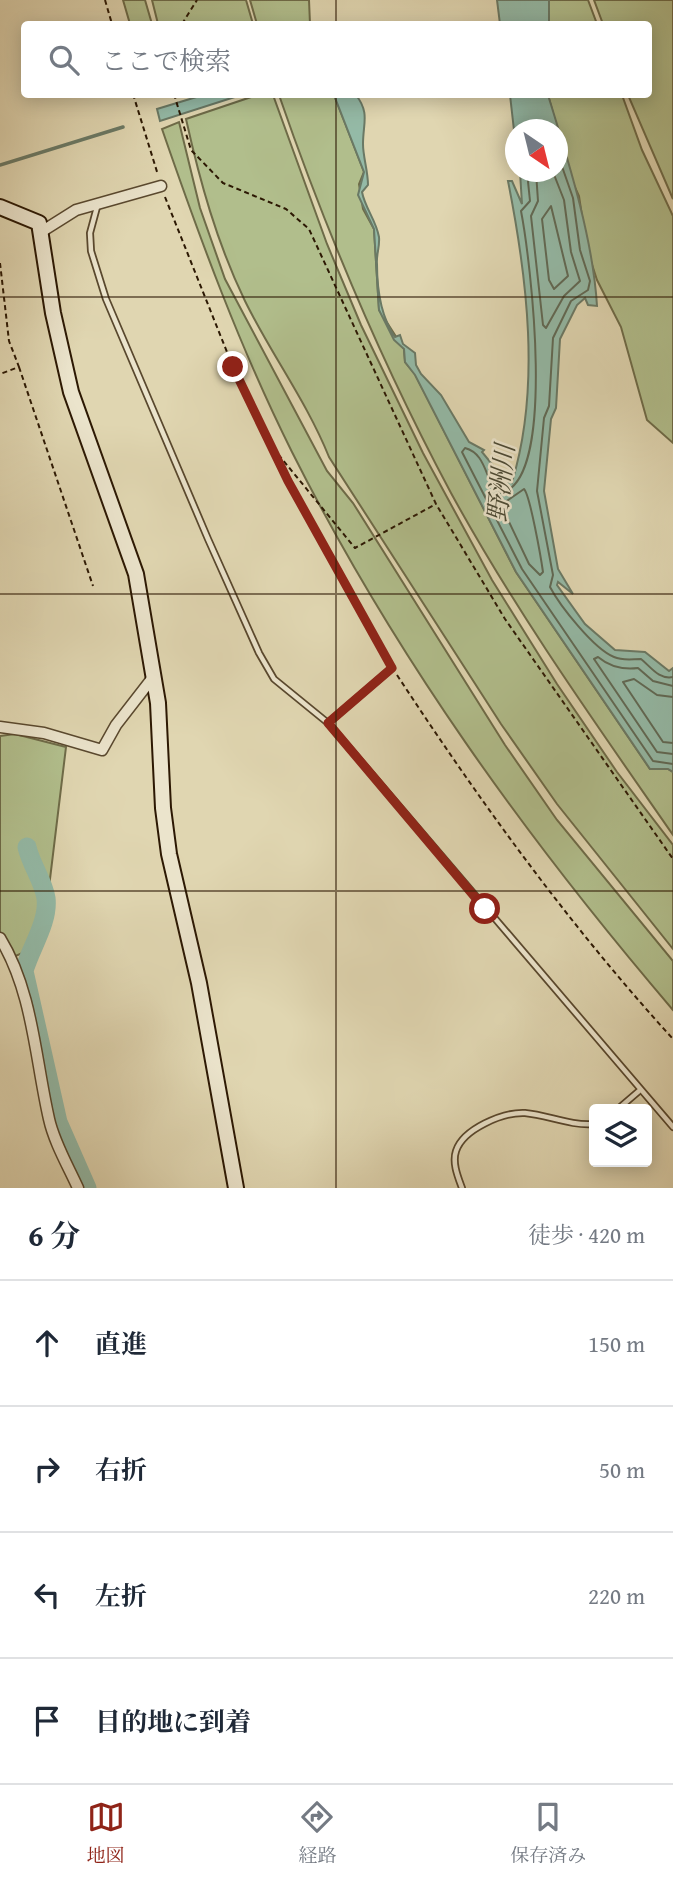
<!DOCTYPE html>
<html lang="ja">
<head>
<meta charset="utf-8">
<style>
	body { margin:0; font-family:"Gentium Book Plus","Noto Serif JP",serif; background:#f2f2f3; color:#1f2937 }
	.controls { position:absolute; right:21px; bottom:21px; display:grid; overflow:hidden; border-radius:7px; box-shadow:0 4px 18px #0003 }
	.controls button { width:63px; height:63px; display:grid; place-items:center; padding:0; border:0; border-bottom:2px solid #e0e1e3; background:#fff; color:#1f2937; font:35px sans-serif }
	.compass { position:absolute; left:505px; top:119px; width:63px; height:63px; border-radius:50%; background:#fff; box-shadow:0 4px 18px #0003; rotate:145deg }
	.stop { position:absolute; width:21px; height:21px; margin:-16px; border:5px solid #8f2418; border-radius:50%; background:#fff }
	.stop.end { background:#8f2418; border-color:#fff; box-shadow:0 2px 7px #0008 }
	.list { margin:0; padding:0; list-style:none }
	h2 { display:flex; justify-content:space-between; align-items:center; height:91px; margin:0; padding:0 28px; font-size:30px }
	h2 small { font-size:23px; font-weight:400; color:#747a83 }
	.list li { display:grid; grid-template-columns:46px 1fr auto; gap:21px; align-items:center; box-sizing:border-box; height:126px; padding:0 28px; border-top:2px solid #e0e1e3 }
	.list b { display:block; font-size:26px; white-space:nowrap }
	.list em { font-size:23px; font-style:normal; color:#747a83 }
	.icon { flex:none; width:38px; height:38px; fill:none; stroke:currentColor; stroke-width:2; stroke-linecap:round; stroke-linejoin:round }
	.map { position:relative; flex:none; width:673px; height:1188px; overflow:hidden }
	.search { position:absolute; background:#fff; box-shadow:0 4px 18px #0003; left:21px; right:21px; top:21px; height:77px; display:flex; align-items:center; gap:18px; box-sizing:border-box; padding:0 24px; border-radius:7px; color:#747a83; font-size:26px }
	.sheet { height:595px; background:#fff }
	nav { display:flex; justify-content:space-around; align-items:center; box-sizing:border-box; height:98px; border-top:2px solid #e0e1e3; background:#fff; font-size:19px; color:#747a83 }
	nav a { display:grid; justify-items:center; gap:4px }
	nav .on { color:#8f2418 }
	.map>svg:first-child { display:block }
	.green { fill:#b1be8c; stroke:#6e6b48; stroke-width:2 }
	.water { fill:#94baa7; stroke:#6a7965; stroke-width:2 }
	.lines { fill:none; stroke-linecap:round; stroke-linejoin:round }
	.shore { stroke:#606955; stroke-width:2 }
	.stream { stroke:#6a7965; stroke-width:3.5 }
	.river { stroke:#94baa7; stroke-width:19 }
	.lane-casing { stroke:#59482e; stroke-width:8 }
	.street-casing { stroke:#59482e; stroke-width:13 }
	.secondary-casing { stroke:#2c1803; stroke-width:18 }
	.path { stroke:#2c1803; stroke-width:2; stroke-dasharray:5 3.5; stroke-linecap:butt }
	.lane { stroke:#ebe4cc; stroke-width:4.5 }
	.street { stroke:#ebe4cc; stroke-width:10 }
	.secondary { stroke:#ebe4cc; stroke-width:14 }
	.route { stroke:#8f2418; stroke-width:9 }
	.grid { fill:none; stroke:#2c1803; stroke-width:2; stroke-opacity:0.55 }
	.labels { text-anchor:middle; stroke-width:5; stroke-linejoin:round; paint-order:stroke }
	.water-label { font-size:26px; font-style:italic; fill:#4b4934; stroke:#ebe4cc }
</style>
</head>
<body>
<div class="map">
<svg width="673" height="1188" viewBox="0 0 673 1188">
	<rect width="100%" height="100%" fill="#e0d6b1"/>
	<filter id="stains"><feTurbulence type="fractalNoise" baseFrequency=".00286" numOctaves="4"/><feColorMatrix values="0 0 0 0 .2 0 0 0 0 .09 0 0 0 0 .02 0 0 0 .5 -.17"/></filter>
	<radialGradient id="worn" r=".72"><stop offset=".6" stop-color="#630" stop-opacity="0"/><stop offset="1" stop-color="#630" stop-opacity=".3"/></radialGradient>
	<g class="green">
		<path d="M123 0H145L152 24H130Z"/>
		<path d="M152 0H246L253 24H158Z"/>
		<path d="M250 0H309L310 24H257Z"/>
		<path d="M549 0H588L597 24H549Z"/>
		<path d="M594 0H673V199L628 95 648 94V24H603Z"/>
		<path d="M257 95H273L327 244 361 325 423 453 492 580 557 684 617 772 673 845V949L557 804 501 724 329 457C307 402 271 354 245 301 217 243 200 182 186 119Z"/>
		<path d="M279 95H334L364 172 359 184 363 209 374 229 379 310 404 349 405 362 415 374 516 572 650 769H668L673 772V835C596 724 516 612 451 493 383 366 326 231 279 95Z"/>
		<path d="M548 95H622L642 150 673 216V443L647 420 621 327 597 280 587 249 579 196 572 181Z"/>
		<path d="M179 122 200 208 225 279 327 471 353 503 505 745 557 820 673 961V1010C526 838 394 655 292 452 240 348 200 239 162 129Z"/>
		<path d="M15 734 66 747 42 945 13 957 0 934V736Z"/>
	</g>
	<g class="water">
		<path d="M497 0H549V24H500Z"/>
		<path d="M203 95H241L160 121 157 109Z"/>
		<path d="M334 95H356C370 113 363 123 363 144 363 157 368 171 368 185L362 192C365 208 376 220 379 237 380 247 376 255 377 264 377 288 381 317 395 337L400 335 403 344 415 353 416 365 421 374 441 395 469 442 484 450 482 452 496 469V478L500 486 507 484 510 477 512 482C541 388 527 277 508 181H512L522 204 520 172H558V130H516L515 139 510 95H548C568 160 593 238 597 306L588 305 585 298 577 305 560 339 556 408 551 419 544 491 558 569 573 594 558 582 557 585 585 624 615 650 645 652 669 671 673 668V772L668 769H650L516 572 415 375 405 362 404 349 394 340 379 310 374 229 358 195 364 172Z"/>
	</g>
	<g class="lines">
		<g class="shore">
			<path d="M558 155 573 198 580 250 590 281 588 290 571 301 553 338 549 406 544 418 537 491 553 575 550 587C560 606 594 649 614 657 623 661 632 659 641 659 651 667 659 680 673 677"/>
			<path d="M527 172 530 201 521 211C530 257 558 480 501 493L494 488C485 474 484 453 465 448L462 452 522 569 653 761 673 764"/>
			<path d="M536 172 538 201 531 216 543 325 546 328 564 296 580 281 571 252 564 200 553 172"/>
			<path d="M551 206 568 276 554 289 549 280 542 219Z"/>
			<path d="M524 489C530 495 541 558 543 572L540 575 529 564 501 505Z"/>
			<path d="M673 686 653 681 638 668C622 670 610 667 598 657L594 659 657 752 673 754"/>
			<path d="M673 697 657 695 634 679 623 682 663 742 673 743"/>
		</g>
		<path class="stream" d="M0 165 123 127"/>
		<path class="river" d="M27 847C31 865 43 880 46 898 49 922 30 949 24 971L58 1122 87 1188"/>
		<g class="lane-casing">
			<g id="lane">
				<path d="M97 207 90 233 91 251 106 299 208 539 259 653 274 679 328 723 673 1127"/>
				<path d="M328 723 392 668"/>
				<path d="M618 1109 639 1091"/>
				<path d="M462 1188C458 1177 452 1163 456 1151 463 1129 503 1112 525 1113 548 1115 570 1126 594 1124"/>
			</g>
		</g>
		<g class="street-casing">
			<g id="street">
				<path d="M41 232 76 210 161 186"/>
				<path d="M0 727 44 733 102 750 116 725 154 676"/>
				<path d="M0 938C33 992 35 1058 49 1119 54 1142 68 1166 78 1188"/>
			</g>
		</g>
		<g class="secondary-casing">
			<path id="secondary" d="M0 207 39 223 53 313 71 392 136 574 158 703 163 808 169 854 199 983 236 1188"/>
		</g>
		<g class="path">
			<path d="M105 0 112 24"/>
			<path d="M182 24 197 0"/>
			<path d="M133 94 158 175"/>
			<path d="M174 94 191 150 223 183 286 209 309 229 436 504 505 619 673 859"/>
			<path d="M165 197 233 367 288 481 388 662"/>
			<path d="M0 263 9 341 19 367 0 374"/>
			<path d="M19 367 93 586"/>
			<path d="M273 448 355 548 436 504"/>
			<path d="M397 675C481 803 570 926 673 1039"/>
		</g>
		<use href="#lane" class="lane"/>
		<use href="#street" class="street"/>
		<use href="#secondary" class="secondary"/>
	</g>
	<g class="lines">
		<path class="route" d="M233 367 288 481 392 668 328 723 485 909"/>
	</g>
	<path class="grid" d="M336 0V24M336 94V1188M0 297H673M0 594H673M0 891H673"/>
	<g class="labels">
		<g class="water-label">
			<text transform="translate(501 483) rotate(-84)" y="9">野洲川</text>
		</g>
	</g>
	<rect width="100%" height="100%" filter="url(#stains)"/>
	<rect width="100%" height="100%" fill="url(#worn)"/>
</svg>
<div class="controls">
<button><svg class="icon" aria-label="layers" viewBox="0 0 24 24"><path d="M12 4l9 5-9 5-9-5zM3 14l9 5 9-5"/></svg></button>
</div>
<svg class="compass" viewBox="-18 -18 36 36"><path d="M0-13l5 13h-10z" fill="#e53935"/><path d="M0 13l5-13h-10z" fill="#747a83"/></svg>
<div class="stop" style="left:485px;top:909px"></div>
<div class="stop end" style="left:233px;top:367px"></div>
<div class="search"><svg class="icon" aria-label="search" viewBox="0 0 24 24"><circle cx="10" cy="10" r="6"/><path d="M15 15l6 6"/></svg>ここで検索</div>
</div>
<section class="sheet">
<h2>6 分<small>徒歩 · 420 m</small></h2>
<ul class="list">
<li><svg class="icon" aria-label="ahead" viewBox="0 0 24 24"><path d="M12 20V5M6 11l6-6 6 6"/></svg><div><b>直進</b></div><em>150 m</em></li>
<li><svg class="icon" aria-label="right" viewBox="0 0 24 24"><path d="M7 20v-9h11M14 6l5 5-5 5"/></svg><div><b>右折</b></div><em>50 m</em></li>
<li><svg class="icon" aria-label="left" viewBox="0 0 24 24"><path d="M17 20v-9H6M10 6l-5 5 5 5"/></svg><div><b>左折</b></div><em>220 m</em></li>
<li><svg class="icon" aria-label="arrive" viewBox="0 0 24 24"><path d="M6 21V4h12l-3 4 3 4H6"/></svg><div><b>目的地に到着</b></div></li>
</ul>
</section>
<nav>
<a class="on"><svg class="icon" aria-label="map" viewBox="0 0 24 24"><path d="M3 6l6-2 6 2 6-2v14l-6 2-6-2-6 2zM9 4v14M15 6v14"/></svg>地図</a>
<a><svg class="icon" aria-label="directions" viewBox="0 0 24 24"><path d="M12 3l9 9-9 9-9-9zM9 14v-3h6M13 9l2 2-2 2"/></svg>経路</a>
<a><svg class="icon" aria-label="saved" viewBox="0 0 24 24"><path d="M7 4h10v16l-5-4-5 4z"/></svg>保存済み</a>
</nav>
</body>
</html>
